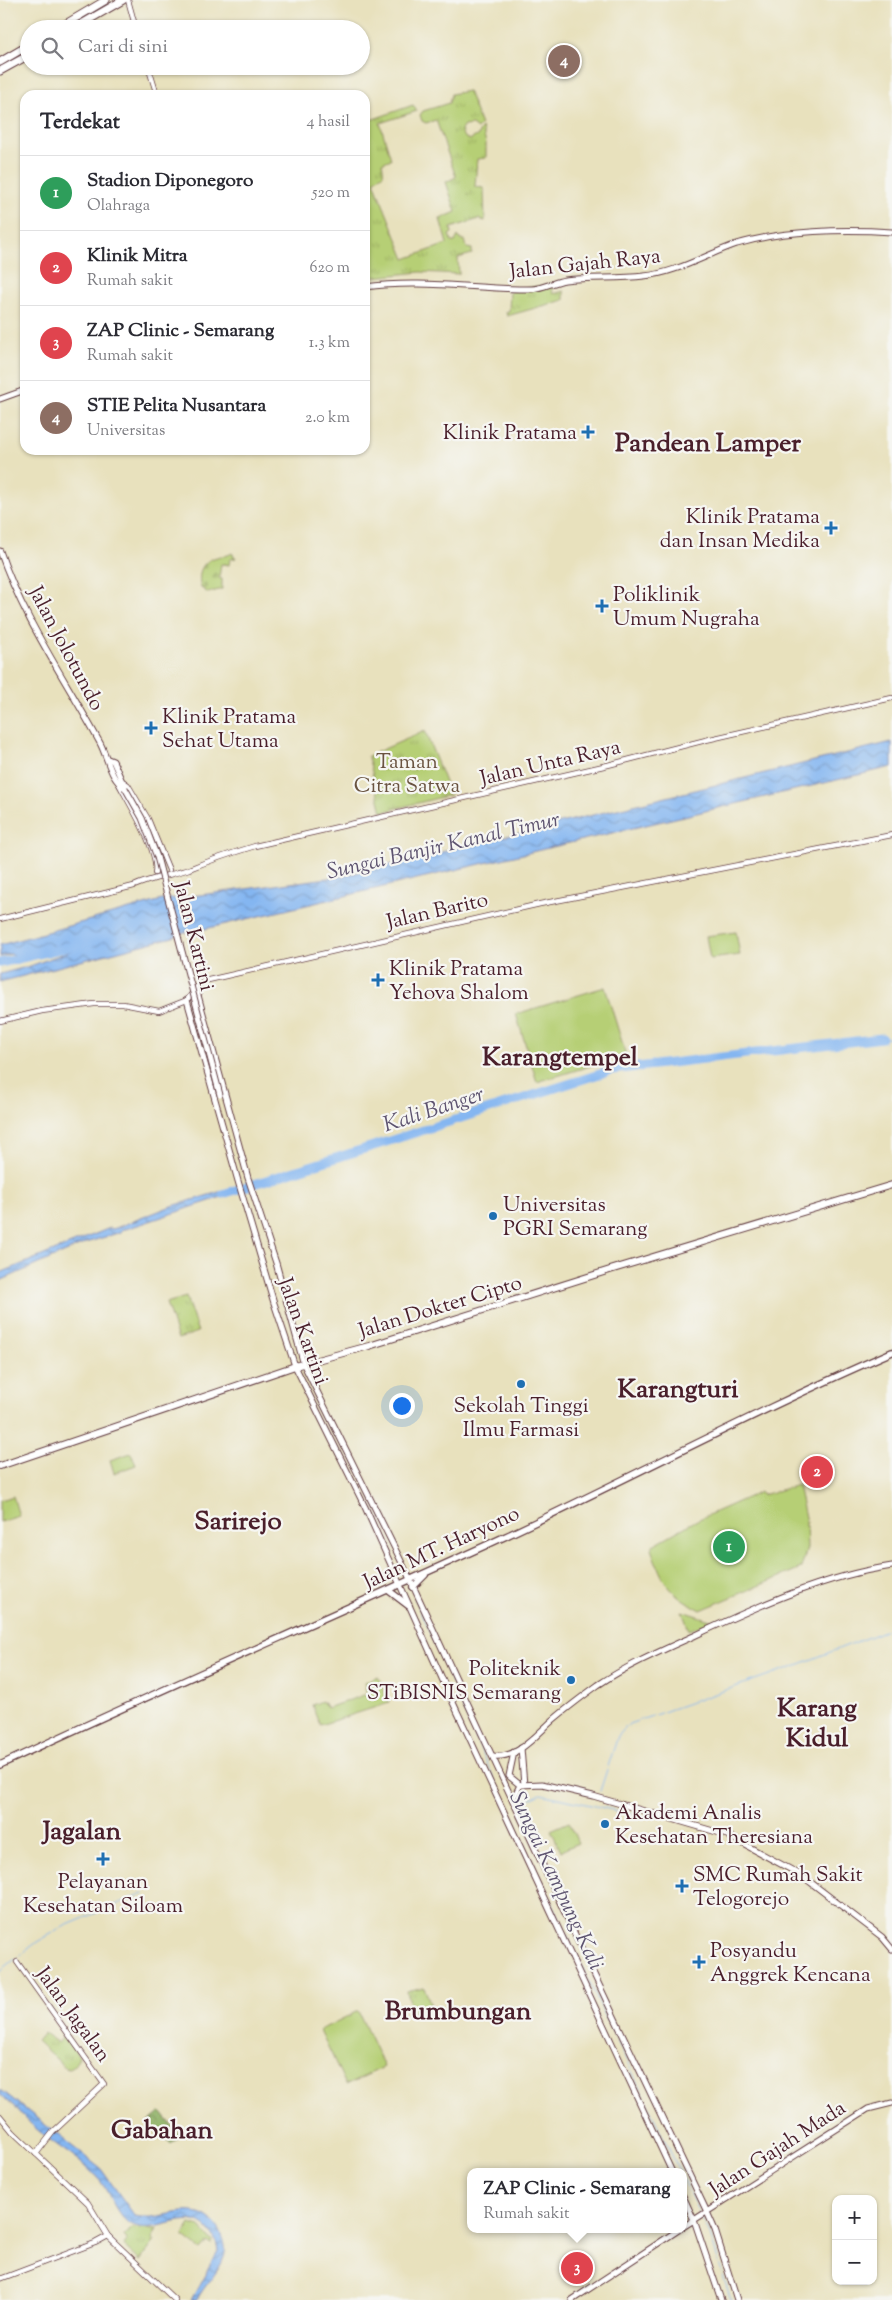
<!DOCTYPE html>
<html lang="id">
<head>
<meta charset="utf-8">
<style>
	body { margin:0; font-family:"Sorts Mill Goudy",serif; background:#f2f2f3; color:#2b2b33 }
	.controls { position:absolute; right:15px; bottom:15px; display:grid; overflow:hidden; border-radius:10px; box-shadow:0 1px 4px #0004 }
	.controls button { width:45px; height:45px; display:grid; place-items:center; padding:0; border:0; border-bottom:1px solid #e1e1e2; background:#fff; color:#2b2b33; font:25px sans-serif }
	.you { position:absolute; left:401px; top:1405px; width:18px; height:18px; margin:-12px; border:4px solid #fff; border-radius:50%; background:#1a73e8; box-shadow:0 0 0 8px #1a73e833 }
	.badge { display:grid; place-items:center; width:32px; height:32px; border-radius:50%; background:#ea580c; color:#fff; font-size:16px; font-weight:700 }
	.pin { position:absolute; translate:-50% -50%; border:2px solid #fff; box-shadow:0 1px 5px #0006 }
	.popup { position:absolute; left:467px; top:2168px; width:220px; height:65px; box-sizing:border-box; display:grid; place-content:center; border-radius:10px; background:#fff; filter:drop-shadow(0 1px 4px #0005); font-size:16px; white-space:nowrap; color:#7c7c81 }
	.popup b { font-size:19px; color:#2b2b33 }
	.popup::after { content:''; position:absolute; left:50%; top:100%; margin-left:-10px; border:10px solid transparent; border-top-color:#fff }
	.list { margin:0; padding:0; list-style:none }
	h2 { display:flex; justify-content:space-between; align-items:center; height:65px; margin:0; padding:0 20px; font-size:21px }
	h2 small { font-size:16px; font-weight:400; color:#7c7c81 }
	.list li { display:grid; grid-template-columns:32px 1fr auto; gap:15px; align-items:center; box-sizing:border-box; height:75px; padding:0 20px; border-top:1px solid #e1e1e2 }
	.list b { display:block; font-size:19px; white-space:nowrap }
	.list p { margin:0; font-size:16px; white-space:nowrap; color:#7c7c81 }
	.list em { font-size:16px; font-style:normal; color:#7c7c81 }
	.icon { flex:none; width:28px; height:28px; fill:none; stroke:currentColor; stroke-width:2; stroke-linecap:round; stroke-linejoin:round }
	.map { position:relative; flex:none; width:892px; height:2300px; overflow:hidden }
	.search { position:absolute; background:#fff; box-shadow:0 1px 4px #0004; left:20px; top:20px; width:350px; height:55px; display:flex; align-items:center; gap:12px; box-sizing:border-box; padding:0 18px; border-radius:28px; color:#7c7c81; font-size:19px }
	.panel { position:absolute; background:#fff; box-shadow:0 1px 4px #0004; left:20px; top:90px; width:350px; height:365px; border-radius:15px }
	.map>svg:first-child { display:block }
	.grass { fill:url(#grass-tufts); stroke:#807750 }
	.forest { fill:url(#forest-crowns); stroke:#6d6848 }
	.cemetery { fill:url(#cemetery-stones); stroke:#807750 }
	.garden { fill:#b6cf74; stroke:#807750 }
	.water { fill:url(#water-waves); stroke:#676a8e }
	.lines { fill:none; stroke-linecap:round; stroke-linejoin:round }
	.stream { stroke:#84b6f1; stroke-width:1 }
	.river { stroke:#84b6f1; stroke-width:9 }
	.tertiary-casing { stroke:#623c41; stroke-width:6 }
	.secondary-casing { stroke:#623c41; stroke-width:7 }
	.primary-casing { stroke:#623c41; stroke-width:8 }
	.trunk-casing { stroke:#623c41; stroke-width:8 }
	.motorway-casing { stroke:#623c41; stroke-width:9 }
	.tertiary { stroke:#fff; stroke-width:4.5 }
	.secondary { stroke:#fff; stroke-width:5 }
	.primary { stroke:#fff; stroke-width:5.5 }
	.trunk { stroke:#fff; stroke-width:6 }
	.motorway { stroke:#fff; stroke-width:7 }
	.secondary-bridge-casing { stroke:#623c41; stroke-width:7; stroke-linecap:butt }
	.secondary-bridge { stroke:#fff; stroke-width:5 }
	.poi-dot { fill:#1f6fb2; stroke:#f6f6f2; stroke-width:2 }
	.labels { text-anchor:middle; stroke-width:4.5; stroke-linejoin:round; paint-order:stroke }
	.street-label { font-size:21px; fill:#4a1f2b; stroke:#f6f6f2 }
	.poi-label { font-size:21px; fill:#4a1f2b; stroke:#f6f6f2; text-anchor:start }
	.park-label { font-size:21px; fill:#6a5441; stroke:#f6f6f2 }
	.water-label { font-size:22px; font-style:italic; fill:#5e5470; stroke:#f6f6f2 }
	.district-label { font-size:26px; font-weight:bold; fill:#4a1f2b; stroke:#f6f6f2 }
</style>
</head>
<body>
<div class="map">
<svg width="892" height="2300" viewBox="0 0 892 2300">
	<defs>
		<pattern id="grass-tufts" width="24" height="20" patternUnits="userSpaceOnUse" patternTransform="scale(1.25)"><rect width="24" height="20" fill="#b6cf74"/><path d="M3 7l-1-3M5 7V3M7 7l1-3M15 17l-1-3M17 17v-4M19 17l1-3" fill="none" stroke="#9eb165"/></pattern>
		<pattern id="forest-crowns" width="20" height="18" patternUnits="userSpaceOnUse" patternTransform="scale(1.25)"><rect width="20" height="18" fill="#90b266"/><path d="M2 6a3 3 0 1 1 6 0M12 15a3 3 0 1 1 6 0" fill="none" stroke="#789054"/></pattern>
		<pattern id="cemetery-stones" width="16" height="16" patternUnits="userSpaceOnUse" patternTransform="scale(1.25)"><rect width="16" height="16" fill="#b6cf74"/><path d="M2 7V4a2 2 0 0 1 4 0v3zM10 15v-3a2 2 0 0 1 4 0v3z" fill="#9eb165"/></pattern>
		<pattern id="water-waves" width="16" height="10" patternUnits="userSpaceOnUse" patternTransform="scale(1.25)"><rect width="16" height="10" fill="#84b6f1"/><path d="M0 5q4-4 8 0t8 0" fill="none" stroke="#6e93c3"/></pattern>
	</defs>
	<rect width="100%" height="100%" fill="#f6f6f2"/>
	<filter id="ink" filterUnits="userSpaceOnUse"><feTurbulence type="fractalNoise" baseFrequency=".02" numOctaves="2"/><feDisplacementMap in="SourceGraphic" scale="10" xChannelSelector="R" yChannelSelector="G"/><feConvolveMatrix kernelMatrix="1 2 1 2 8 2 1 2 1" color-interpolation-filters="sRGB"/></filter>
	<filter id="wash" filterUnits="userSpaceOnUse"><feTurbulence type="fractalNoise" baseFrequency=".0096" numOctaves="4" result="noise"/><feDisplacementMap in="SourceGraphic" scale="20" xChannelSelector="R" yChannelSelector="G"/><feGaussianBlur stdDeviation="1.12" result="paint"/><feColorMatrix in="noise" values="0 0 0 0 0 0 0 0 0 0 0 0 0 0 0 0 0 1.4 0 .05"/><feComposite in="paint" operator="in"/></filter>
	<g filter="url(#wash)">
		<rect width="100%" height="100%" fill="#e8e1bd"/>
		<g class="grass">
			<path d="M468 91 481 125 477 129 472 125 464 126 461 130 463 136 469 140 479 135V132L482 128 486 143V158L477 159 475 187 484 188 485 221 479 219 451 228 452 233 449 235 452 242H455L458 236 461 240H465L467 248 472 249V254L458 258 459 274 420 272 365 278V122L413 105 417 111 380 123 391 159 382 163C386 180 381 172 374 182L405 259 447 244 440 219 456 212 446 182 456 177 436 120 426 123 422 121 420 115 423 111 449 103 451 94Z"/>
			<path d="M551 284 555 287 552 288 553 294 564 291V300L507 316 506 312 509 311 510 292 518 289Z"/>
			<path d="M425 731 450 795 382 812 368 756Z"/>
			<path d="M186 1297 198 1332 178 1339 166 1303Z"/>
			<path d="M682 1611 713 1621 689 1630Z"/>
			<path d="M424 1987 431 2005 412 2012 407 1991Z"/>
			<path d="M44 2033 58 2043 64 2036 79 2056C77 2062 73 2069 67 2069L37 2041Z"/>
			<path d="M132 2228 157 2229 152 2239 155 2241 140 2261 123 2245 127 2240 124 2236Z"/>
		</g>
		<path class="forest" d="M161 2112 181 2136 171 2144 164 2137 161 2139 147 2123Z"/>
		<path class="cemetery" d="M232 553 236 558 230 559 229 565 221 564 219 578 222 579V589L208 593 201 588C197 574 201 561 217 557 223 555 226 557 232 553Z"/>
		<g class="garden">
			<path d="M736 932 740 955 710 959 706 936Z"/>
			<path d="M605 987 626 1055 537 1082 516 1014Z"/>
			<path d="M131 1453 136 1465 114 1473 110 1460Z"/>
			<path d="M798 1485 806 1522 807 1548 801 1568 701 1610C667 1592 664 1584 651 1549L653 1545 697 1520 760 1492 762 1495Z"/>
			<path d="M13 1496 19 1516 0 1522V1500Z"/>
			<path d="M378 1676 389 1703 320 1725 312 1705 322 1701 327 1708 367 1694 364 1682Z"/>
			<path d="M569 1822 578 1843 561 1851 551 1830Z"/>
			<path d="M358 2011 384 2067 346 2085 320 2030Z"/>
			<path d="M190 2224 200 2227 213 2242 211 2245 208 2242 201 2250 183 2236Z"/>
		</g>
		<g class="water">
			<path d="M892 742V767L192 932H184L173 937 0 982V974L30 966 86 945 81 942 63 949H50L30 960 10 954 0 957V945L162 900 343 876Z"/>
			<path d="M232 1188 234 1193 126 1229H123L121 1232 86 1243 0 1281V1273L110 1228 113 1229 169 1207Z"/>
			<path d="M0 2089 101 2169 135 2216C166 2223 198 2194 220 2231 224 2239 227 2248 224 2257 219 2273 204 2285 197 2300H191L218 2251C217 2243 214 2236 209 2230 187 2205 155 2239 129 2223 116 2215 110 2194 101 2182 83 2160 55 2146 33 2126 22 2116 13 2103 0 2095Z"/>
		</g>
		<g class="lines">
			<g class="stream">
				<path d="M882 1038H892"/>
				<path d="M415 1599 514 1825 680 2172"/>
				<path d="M600 1791 618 1736 629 1724 792 1667 892 1628"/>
				<path d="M519 1804 541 1794 640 1816"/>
				<path d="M0 1971 37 1942 65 1926 144 1893"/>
				<path d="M683 2179 700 2215"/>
				<path d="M702 2218 709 2232 731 2300"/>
			</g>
			<g class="river">
				<path d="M0 963 94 941"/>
				<path d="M223 1194 612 1070 882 1038"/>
			</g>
		</g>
	</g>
	<g filter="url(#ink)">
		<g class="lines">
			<g class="tertiary-casing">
				<g id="tertiary">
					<path d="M128 0 136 29"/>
					<path d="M148 66 157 95"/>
					<path d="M124 782 128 785 148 819 169 870"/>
					<path d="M119 784C129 803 160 853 155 873"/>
					<path d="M0 919 134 886C152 878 171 875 189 869 211 860 232 853 255 846L608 765 706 740 892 698"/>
					<path d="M0 1021 42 1011 94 1004H123L159 1011 187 1000 196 988 204 981 540 904 892 835"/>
					<path d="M17 1962 104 2084 53 2132 36 2154"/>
					<path d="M0 2116 13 2132 88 2203 108 2236 175 2300"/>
					<path d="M0 2279 95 2243 108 2236"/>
				</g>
			</g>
			<g class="secondary-casing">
				<g id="secondary">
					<path d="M365 287C420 279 476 289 532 289 543 288 554 282 565 280 591 277 618 279 644 276 677 273 707 254 737 244 783 230 845 229 892 232"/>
					<path d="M0 399 25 390"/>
					<path d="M0 551C23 619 66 680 100 743 108 758 110 779 125 788"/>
					<path d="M108 759 113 761 125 788"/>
					<path d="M196 988 248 1178 276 1263 304 1365 408 1575 571 1926 707 2212 715 2230 737 2300"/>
					<path d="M187 1000 238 1181 274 1303 295 1366 365 1507 449 1694 672 2172"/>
					<path d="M521 1748 524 1785"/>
					<path d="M514 1752 509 1776 520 1785"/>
					<path d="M493 1756C518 1759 536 1735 553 1720 567 1708 583 1696 598 1685 628 1665 663 1650 696 1635 758 1606 824 1576 892 1566"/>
					<path d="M513 1799 520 1785 542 1784 593 1796 727 1835 801 1875 882 1937 892 1949"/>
					<path d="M683 2196 694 2220 721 2300"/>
					<path d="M683 2227 868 2109 892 2103"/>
					<path d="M572 2300 680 2229"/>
				</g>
			</g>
			<g class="primary-casing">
				<g id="primary">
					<path d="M413 1587 425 1575"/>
					<path d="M388 1590 409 1606"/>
					<path d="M0 1765C167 1686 337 1614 504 1537 634 1476 760 1409 892 1352"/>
				</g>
			</g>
			<g class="trunk-casing">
				<path id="trunk" d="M0 1466 295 1366 369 1346 610 1270 892 1185"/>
			</g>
			<g class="motorway-casing">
				<g id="motorway">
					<path d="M57 29 106 0"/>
					<path d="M73 29 123 0"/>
					<path d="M0 62 29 45"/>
					<path d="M0 71 29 55"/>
				</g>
			</g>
			<use href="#tertiary" class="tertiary"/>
			<use href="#secondary" class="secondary"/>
			<use href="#primary" class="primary"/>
			<use href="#trunk" class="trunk"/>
			<use href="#motorway" class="motorway"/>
			<g class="secondary-bridge-casing">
				<path id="secondary-bridge" d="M125 788 142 818 157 857 220 1095"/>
			</g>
			<use href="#secondary-bridge" class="secondary-bridge"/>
		</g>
	</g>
	<g class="poi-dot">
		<path d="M585.5 424.5h5v5h5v5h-5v5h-5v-5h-5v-5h5z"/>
		<path d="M828.5 520.5h5v5h5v5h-5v5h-5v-5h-5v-5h5z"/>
		<path d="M599.5 598.5h5v5h5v5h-5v5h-5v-5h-5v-5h5z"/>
		<path d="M148.5 720.5h5v5h5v5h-5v5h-5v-5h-5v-5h5z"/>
		<path d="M375.5 972.5h5v5h5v5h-5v5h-5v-5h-5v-5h5z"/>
		<circle cx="493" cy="1216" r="5"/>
		<circle cx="521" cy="1384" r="5"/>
		<circle cx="571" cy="1680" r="5"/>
		<circle cx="605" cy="1824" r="5"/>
		<path d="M100.5 1851.5h5v5h5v5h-5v5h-5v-5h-5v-5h5z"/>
		<path d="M679.5 1878.5h5v5h5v5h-5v5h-5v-5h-5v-5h5z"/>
		<path d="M696.5 1954.5h5v5h5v5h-5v5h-5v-5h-5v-5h5z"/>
	</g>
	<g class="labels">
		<g class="street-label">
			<text transform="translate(585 263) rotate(-6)" y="7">Jalan Gajah Raya</text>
			<text transform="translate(67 648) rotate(62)" y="7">Jalan Jolotundo</text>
			<text transform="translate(550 762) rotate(-13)" y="7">Jalan Unta Raya</text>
			<text transform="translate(437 910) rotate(-13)" y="7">Jalan Barito</text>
			<text transform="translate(195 936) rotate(76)" y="7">Jalan Kartini</text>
			<text transform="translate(440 1306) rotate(-17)" y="7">Jalan Dokter Cipto</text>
			<text transform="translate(304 1331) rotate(70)" y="7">Jalan Kartini</text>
			<text transform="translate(441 1547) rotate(-25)" y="7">Jalan MT. Haryono</text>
			<text transform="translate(74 2014) rotate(54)" y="7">Jalan Jagalan</text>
			<text transform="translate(777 2148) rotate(-33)" y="7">Jalan Gajah Mada</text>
		</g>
		<g class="poi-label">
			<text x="577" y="439" text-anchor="end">Klinik Pratama</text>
			<text x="820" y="523" text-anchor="end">Klinik Pratama<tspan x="820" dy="24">dan Insan Medika</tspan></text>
			<text x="613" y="601">Poliklinik<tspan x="613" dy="24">Umum Nugraha</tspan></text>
			<text x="162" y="723">Klinik Pratama<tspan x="162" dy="24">Sehat Utama</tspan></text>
			<text x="389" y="975">Klinik Pratama<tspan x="389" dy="24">Yehova Shalom</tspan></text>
			<text x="503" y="1211">Universitas<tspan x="503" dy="24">PGRI Semarang</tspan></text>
			<text x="521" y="1412" text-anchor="middle">Sekolah Tinggi<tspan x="521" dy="24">Ilmu Farmasi</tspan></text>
			<text x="561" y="1675" text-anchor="end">Politeknik<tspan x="561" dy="24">STiBISNIS Semarang</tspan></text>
			<text x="615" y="1819">Akademi Analis<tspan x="615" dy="24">Kesehatan Theresiana</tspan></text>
			<text x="693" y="1881">SMC Rumah Sakit<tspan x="693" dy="24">Telogorejo</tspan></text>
			<text x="103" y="1888" text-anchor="middle">Pelayanan<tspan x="103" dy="24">Kesehatan Siloam</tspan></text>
			<text x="710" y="1957">Posyandu<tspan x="710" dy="24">Anggrek Kencana</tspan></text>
		</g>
		<g class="park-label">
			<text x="407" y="768">Taman<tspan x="407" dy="24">Citra Satwa</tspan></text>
		</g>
		<g class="water-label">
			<text transform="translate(443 844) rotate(-13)" y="8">Sungai Banjir Kanal Timur</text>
			<text transform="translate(433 1108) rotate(-18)" y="8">Kali Banger</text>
			<text transform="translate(558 1880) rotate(65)" y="8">Sungai Kampung Kali</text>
		</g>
		<g class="district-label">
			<text x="708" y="451">Pandean Lamper</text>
			<text x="560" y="1065">Karangtempel</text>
			<text x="678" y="1397">Karangturi</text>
			<text x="238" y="1529">Sarirejo</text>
			<text x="817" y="1716">Karang<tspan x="817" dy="30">Kidul</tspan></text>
			<text x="82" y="1839">Jagalan</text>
			<text x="458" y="2019">Brumbungan</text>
			<text x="162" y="2138">Gabahan</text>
		</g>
	</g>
</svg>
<div class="controls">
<button>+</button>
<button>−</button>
</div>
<div class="you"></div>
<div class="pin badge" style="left:729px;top:1547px;background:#2e9e5b">1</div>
<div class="pin badge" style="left:817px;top:1472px;background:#e0444e">2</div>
<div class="pin badge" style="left:577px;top:2268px;background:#e0444e">3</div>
<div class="popup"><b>ZAP Clinic - Semarang</b>Rumah sakit</div>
<div class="pin badge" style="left:564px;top:61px;background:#8d6e63">4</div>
<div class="search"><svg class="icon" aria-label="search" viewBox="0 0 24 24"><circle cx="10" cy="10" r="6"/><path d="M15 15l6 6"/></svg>Cari di sini</div>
<section class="panel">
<h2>Terdekat<small>4 hasil</small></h2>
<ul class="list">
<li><span class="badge" style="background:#2e9e5b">1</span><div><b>Stadion Diponegoro</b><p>Olahraga</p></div><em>520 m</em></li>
<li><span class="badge" style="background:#e0444e">2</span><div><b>Klinik Mitra</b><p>Rumah sakit</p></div><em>620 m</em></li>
<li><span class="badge" style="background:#e0444e">3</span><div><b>ZAP Clinic - Semarang</b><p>Rumah sakit</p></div><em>1.3 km</em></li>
<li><span class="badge" style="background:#8d6e63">4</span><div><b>STIE Pelita Nusantara</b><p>Universitas</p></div><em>2.0 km</em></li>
</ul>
</section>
</div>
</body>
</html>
